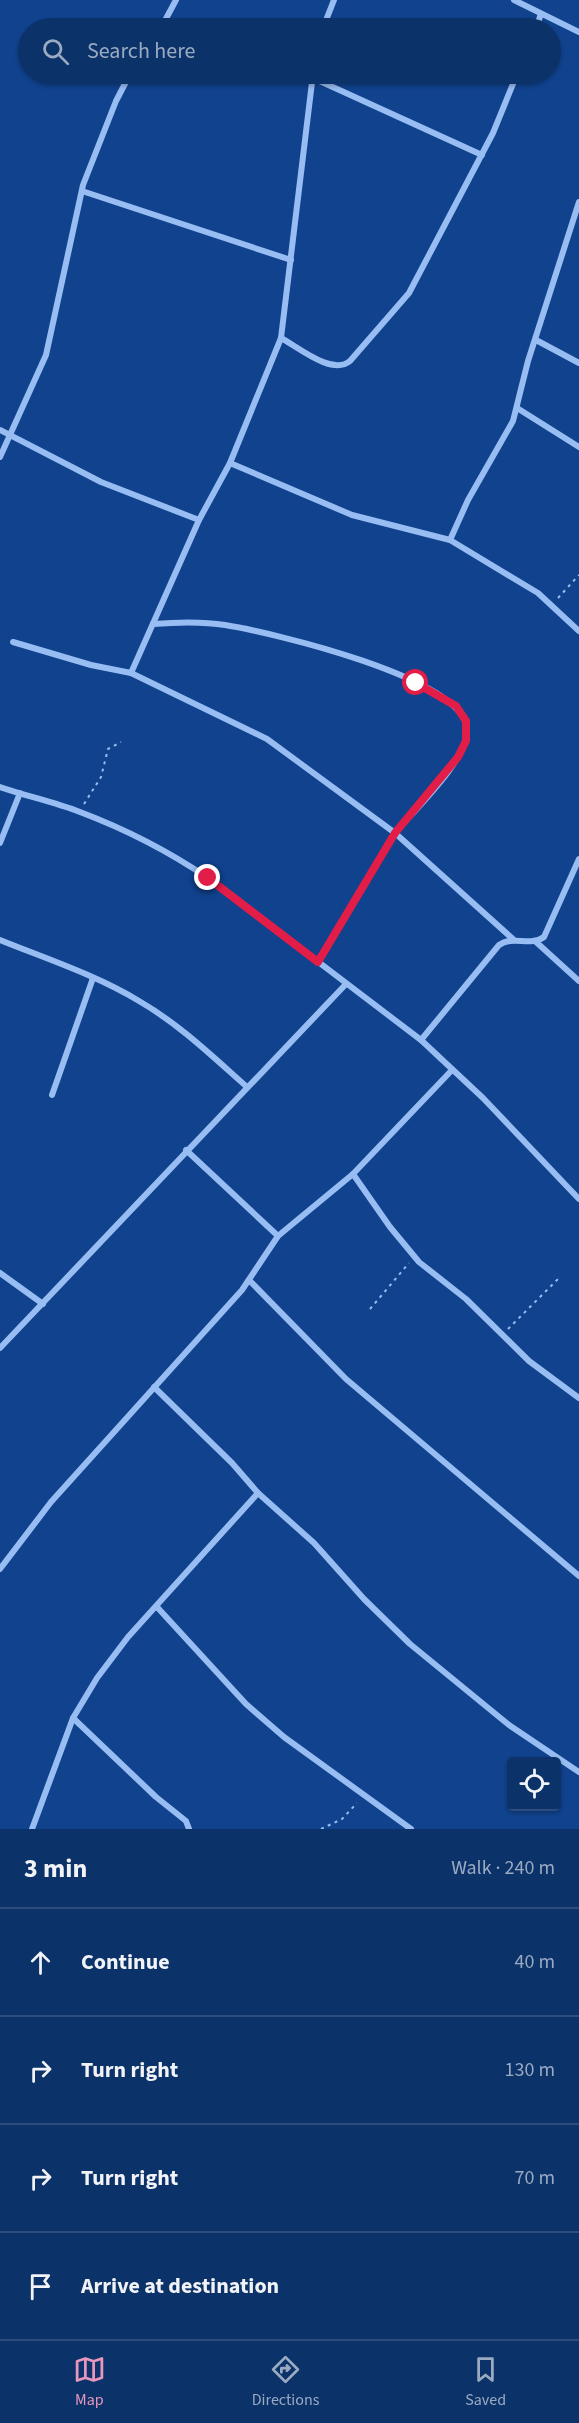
<!DOCTYPE html>
<html lang="en">
<head>
<meta charset="utf-8">
<style>
	body { margin:0; font-family:"Source Sans 3",sans-serif; background:#153a70; color:#f1f3f6 }
	.controls { position:absolute; right:18px; bottom:18px; display:grid; overflow:hidden; border-radius:6px; box-shadow:0 2px 4px #0004 }
	.controls button { width:54px; height:54px; display:grid; place-items:center; padding:0; border:0; border-bottom:2px solid #2c4d7e; background:#0c326a; color:#f1f3f6; font:30px sans-serif }
	.stop { position:absolute; width:18px; height:18px; margin:-14px; border:4px solid #e11d48; border-radius:50%; background:#fff }
	.stop.end { background:#e11d48; border-color:#fff; box-shadow:0 2px 6px #0008 }
	.list { margin:0; padding:0; list-style:none }
	h2 { display:flex; justify-content:space-between; align-items:center; height:78px; margin:0; padding:0 24px; font-size:26px }
	h2 small { font-size:20px; font-weight:400; color:#9aaac1 }
	.list li { display:grid; grid-template-columns:39px 1fr auto; gap:18px; align-items:center; box-sizing:border-box; height:108px; padding:0 24px; border-top:2px solid #2c4d7e }
	.list b { display:block; font-size:22px; white-space:nowrap }
	.list em { font-size:20px; font-style:normal; color:#9aaac1 }
	.icon { flex:none; width:33px; height:33px; fill:none; stroke:currentColor; stroke-width:2; stroke-linecap:round; stroke-linejoin:round }
	.map { position:relative; flex:none; width:579px; height:1829px; overflow:hidden }
	.search { position:absolute; background:#0c326a; box-shadow:0 2px 4px #0004; left:18px; right:18px; top:18px; height:66px; display:flex; align-items:center; gap:15px; box-sizing:border-box; padding:0 21px; border-radius:33px; color:#9aaac1; font-size:22px }
	.sheet { height:510px; background:#0c326a }
	nav { display:flex; justify-content:space-around; align-items:center; box-sizing:border-box; height:84px; border-top:2px solid #2c4d7e; background:#0c326a; font-size:16px; color:#9aaac1 }
	nav a { display:grid; justify-items:center; gap:3px }
	nav .on { color:#e797bd }
	.map>svg:first-child { display:block }
	.lines { fill:none; stroke-linecap:round; stroke-linejoin:round }
	.path { stroke:#98bdf2; stroke-width:2; stroke-dasharray:3 4.5; stroke-linecap:butt }
	.street { stroke:#98bdf2; stroke-width:6 }
	.route { stroke:#e11d48; stroke-width:8 }
</style>
</head>
<body>
<div class="map">
<svg width="579" height="1829" viewBox="0 0 579 1829">
	<rect width="100%" height="100%" fill="#10428e"/>
	<g class="lines">
		<g class="path">
			<path d="M558 598 579 575"/>
			<path d="M84 804 101 777 108 749 121 742"/>
			<path d="M370 1309 409 1263"/>
			<path d="M508 1329 560 1277"/>
			<path d="M321 1829 342 1819 357 1803"/>
		</g>
		<g class="street">
			<path d="M514 0 579 32"/>
			<path d="M161 28 176 0"/>
			<path d="M323 28 334 0"/>
			<path d="M536 28 541 14"/>
			<path d="M313 78 482 155"/>
			<path d="M82 191 291 260"/>
			<path d="M281 338C298 347 332 376 350 361L409 293 493 133 517 74"/>
			<path d="M536 340 579 363"/>
			<path d="M517 408 579 447"/>
			<path d="M0 430 101 482 199 520"/>
			<path d="M0 457 46 355 83 185 116 101 130 74"/>
			<path d="M230 463 352 515 450 540 468 500 513 421 528 361 579 202"/>
			<path d="M450 540 538 593 579 631"/>
			<path d="M153 624C177 622 201 621 225 625 269 632 467 678 467 730 468 760 414 810 395 833L514 940"/>
			<path d="M13 642 91 665 131 673 199 520 230 463 281 338 313 74"/>
			<path d="M131 673 267 739 395 833 318 962"/>
			<path d="M0 787C26 796 54 802 80 812 125 829 168 851 208 878L421 1040 483 1098 579 1199"/>
			<path d="M0 843 20 793"/>
			<path d="M0 940C47 959 96 975 139 1001 179 1024 213 1057 247 1087"/>
			<path d="M535 941 579 981"/>
			<path d="M421 1040 499 945C513 935 530 947 544 937L579 859"/>
			<path d="M52 1095 93 978"/>
			<path d="M186 1150 278 1236"/>
			<path d="M353 1174 390 1227 419 1262 466 1299 529 1361 579 1398"/>
			<path d="M0 1273 43 1304"/>
			<path d="M249 1280 346 1379 579 1576"/>
			<path d="M0 1348 346 984"/>
			<path d="M154 1387 232 1463 258 1493 314 1543 364 1599 410 1644 509 1725 579 1772"/>
			<path d="M0 1569 51 1502 242 1290 278 1236 353 1174 452 1070"/>
			<path d="M157 1607 246 1704 284 1737 411 1829"/>
			<path d="M73 1718 156 1797 186 1821 189 1829"/>
			<path d="M32 1829 73 1718 97 1678 128 1637 258 1493"/>
		</g>
	</g>
	<g class="lines">
		<path class="route" d="M208 878 318 962 395 833 458 757 466 741V721L456 706 416 683"/>
	</g>
</svg>
<div class="controls">
<button><svg class="icon" aria-label="locate" viewBox="0 0 24 24"><circle cx="12" cy="12" r="6"/><path d="M12 2v4M12 18v4M2 12h4M18 12h4"/></svg></button>
</div>
<div class="stop" style="left:416px;top:683px"></div>
<div class="stop end" style="left:208px;top:878px"></div>
<div class="search"><svg class="icon" aria-label="search" viewBox="0 0 24 24"><circle cx="10" cy="10" r="6"/><path d="M15 15l6 6"/></svg>Search here</div>
</div>
<section class="sheet">
<h2>3 min<small>Walk · 240 m</small></h2>
<ul class="list">
<li><svg class="icon" aria-label="ahead" viewBox="0 0 24 24"><path d="M12 20V5M6 11l6-6 6 6"/></svg><div><b>Continue</b></div><em>40 m</em></li>
<li><svg class="icon" aria-label="right" viewBox="0 0 24 24"><path d="M7 20v-9h11M14 6l5 5-5 5"/></svg><div><b>Turn right</b></div><em>130 m</em></li>
<li><svg class="icon" aria-label="right" viewBox="0 0 24 24"><path d="M7 20v-9h11M14 6l5 5-5 5"/></svg><div><b>Turn right</b></div><em>70 m</em></li>
<li><svg class="icon" aria-label="arrive" viewBox="0 0 24 24"><path d="M6 21V4h12l-3 4 3 4H6"/></svg><div><b>Arrive at destination</b></div></li>
</ul>
</section>
<nav>
<a class="on"><svg class="icon" aria-label="map" viewBox="0 0 24 24"><path d="M3 6l6-2 6 2 6-2v14l-6 2-6-2-6 2zM9 4v14M15 6v14"/></svg>Map</a>
<a><svg class="icon" aria-label="directions" viewBox="0 0 24 24"><path d="M12 3l9 9-9 9-9-9zM9 14v-3h6M13 9l2 2-2 2"/></svg>Directions</a>
<a><svg class="icon" aria-label="saved" viewBox="0 0 24 24"><path d="M7 4h10v16l-5-4-5 4z"/></svg>Saved</a>
</nav>
</body>
</html>
